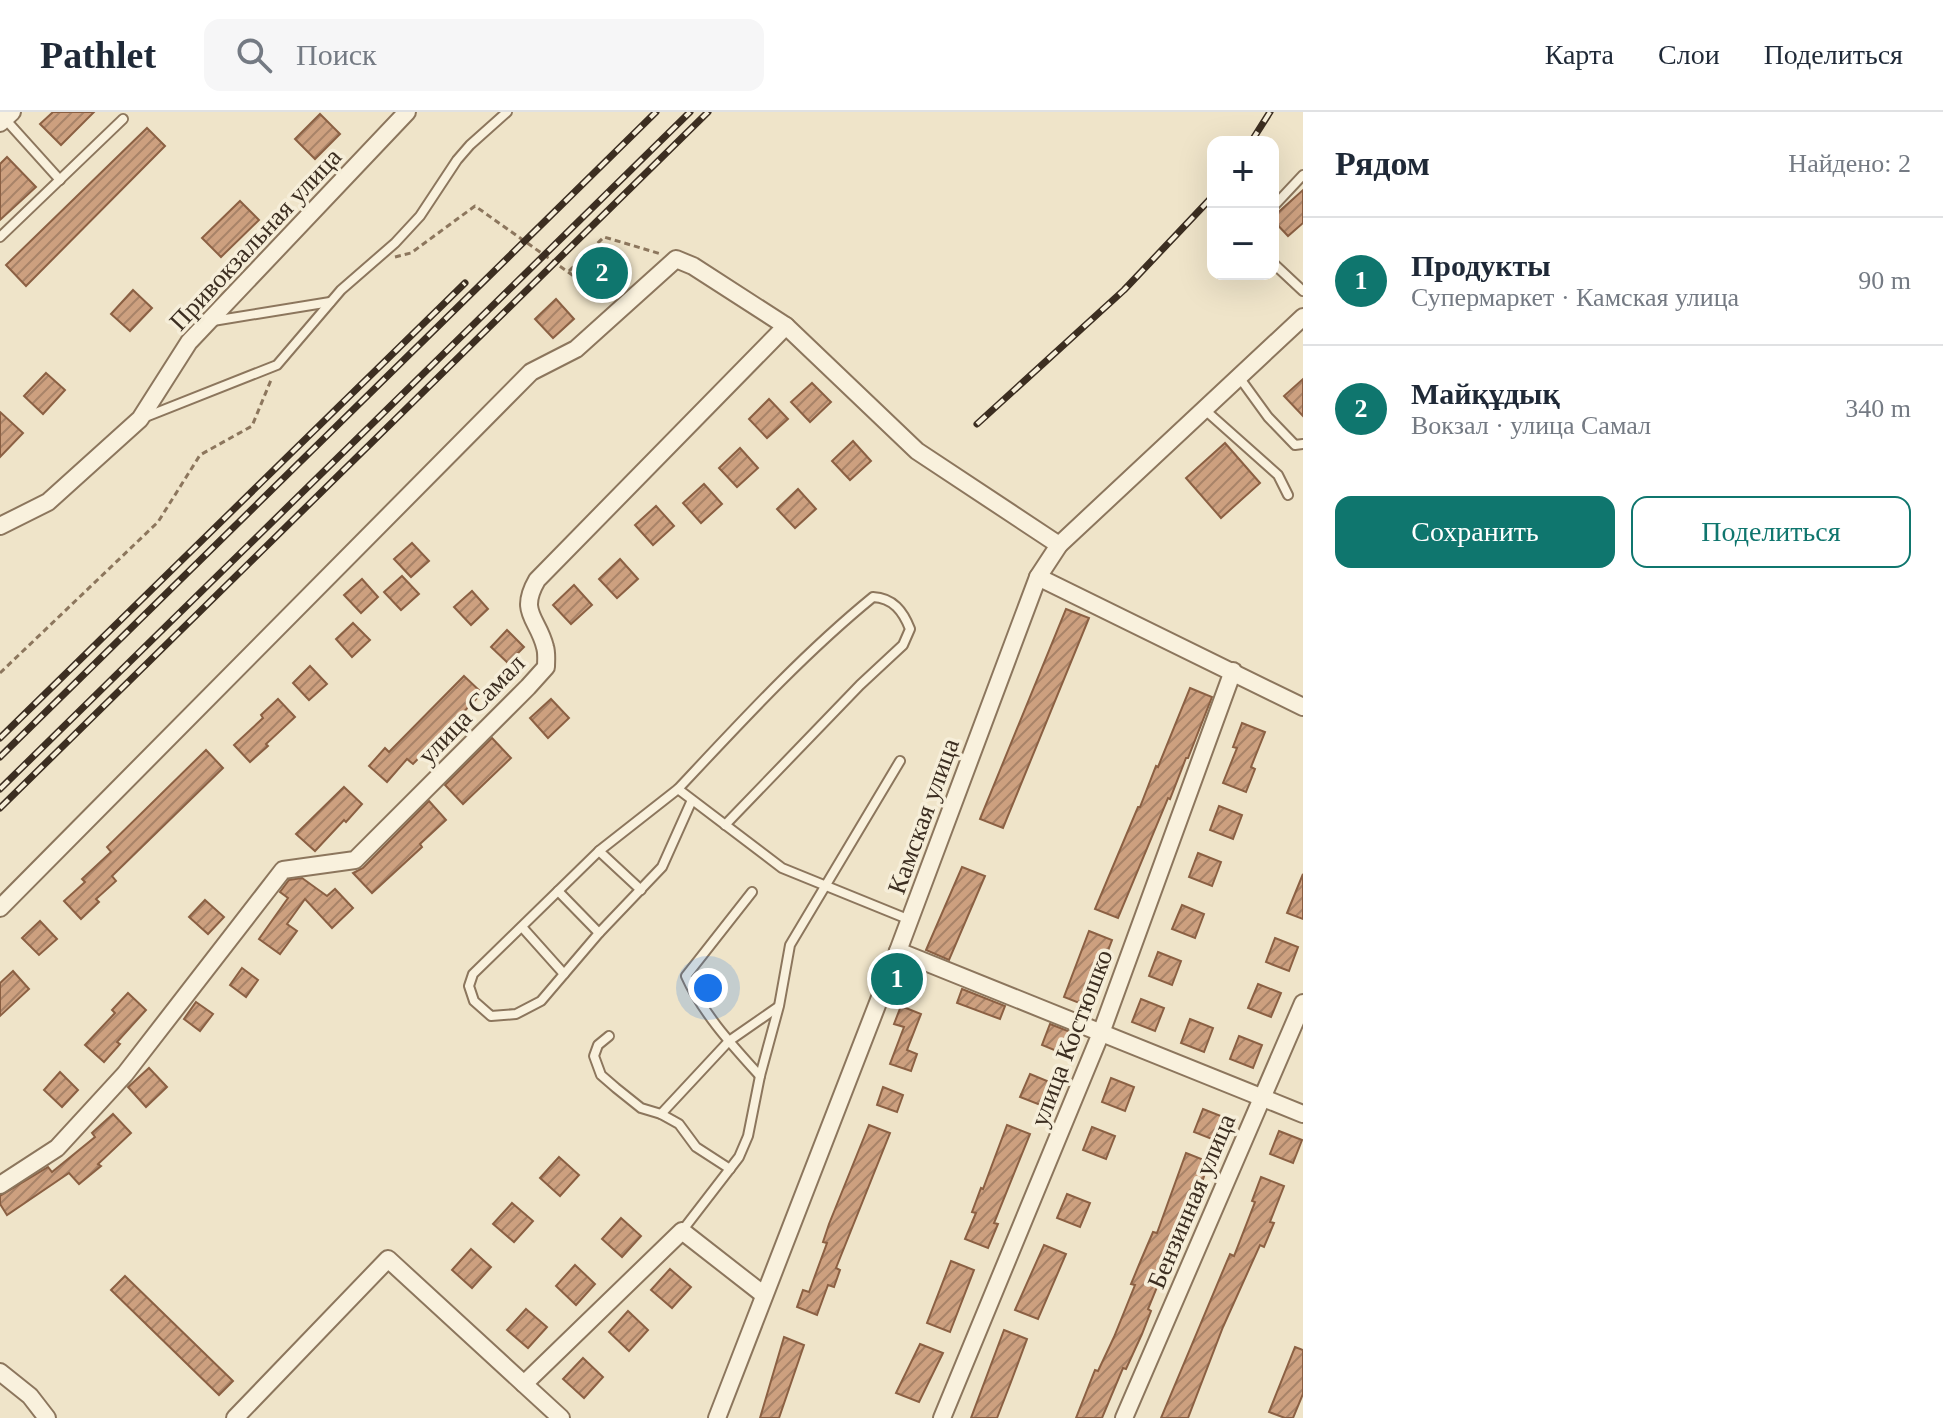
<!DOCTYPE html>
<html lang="ru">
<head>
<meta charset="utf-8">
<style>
	body { margin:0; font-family:"Times New Roman",serif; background:#f6f6f7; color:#1f2937 }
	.controls { position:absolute; right:24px; top:24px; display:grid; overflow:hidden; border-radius:16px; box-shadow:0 8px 32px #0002 }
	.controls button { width:72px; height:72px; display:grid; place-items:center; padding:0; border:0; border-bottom:2px solid #e0e1e3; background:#fff; color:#1f2937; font:40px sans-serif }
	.you { position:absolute; left:708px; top:876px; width:28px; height:28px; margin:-20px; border:6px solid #fff; border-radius:50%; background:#1a73e8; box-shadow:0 0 0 12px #1a73e833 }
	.badge { display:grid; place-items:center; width:52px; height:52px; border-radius:50%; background:#0f766e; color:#fff; font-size:26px; font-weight:700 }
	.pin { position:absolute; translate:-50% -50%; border:4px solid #fff; box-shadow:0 2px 8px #0006 }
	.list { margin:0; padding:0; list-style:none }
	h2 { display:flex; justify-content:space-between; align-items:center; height:104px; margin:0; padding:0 32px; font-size:34px }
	h2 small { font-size:26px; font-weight:400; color:#747a83 }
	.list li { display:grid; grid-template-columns:52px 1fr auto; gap:24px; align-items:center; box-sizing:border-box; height:128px; padding:0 32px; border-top:2px solid #e0e1e3 }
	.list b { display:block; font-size:30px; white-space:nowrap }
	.list p { margin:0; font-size:26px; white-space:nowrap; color:#747a83 }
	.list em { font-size:26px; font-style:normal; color:#747a83 }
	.actions { display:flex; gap:16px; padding:24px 32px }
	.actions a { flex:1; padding:18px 0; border:2px solid #0f766e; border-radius:16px; text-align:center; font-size:28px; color:#0f766e }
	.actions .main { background:#0f766e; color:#fff }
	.icon { flex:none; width:44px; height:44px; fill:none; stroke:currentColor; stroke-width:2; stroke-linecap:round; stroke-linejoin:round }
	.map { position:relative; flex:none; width:1303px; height:1306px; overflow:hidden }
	header { display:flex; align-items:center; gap:48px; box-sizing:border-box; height:112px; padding:0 40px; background:#fff; border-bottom:2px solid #e0e1e3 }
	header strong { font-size:38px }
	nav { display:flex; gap:44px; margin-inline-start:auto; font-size:28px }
	.search { width:560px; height:72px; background:#f6f6f7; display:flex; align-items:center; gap:20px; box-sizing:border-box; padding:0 28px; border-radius:16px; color:#747a83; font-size:30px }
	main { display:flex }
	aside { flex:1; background:#fff }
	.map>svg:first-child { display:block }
	.building { fill:url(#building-hatch); stroke:#8b6043; stroke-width:2 }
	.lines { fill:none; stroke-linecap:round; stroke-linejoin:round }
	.lane-casing { stroke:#8c765d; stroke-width:12 }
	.street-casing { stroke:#8c765d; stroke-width:20 }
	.path { stroke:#8c765d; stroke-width:3; stroke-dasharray:6 4; stroke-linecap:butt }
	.lane { stroke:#f9f1dd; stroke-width:8 }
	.street { stroke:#f9f1dd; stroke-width:16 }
	.rail-casing { stroke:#3c2e21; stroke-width:7 }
	.rail { stroke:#f6eed9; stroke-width:4; stroke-dasharray:12; stroke-linecap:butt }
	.labels { text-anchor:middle; stroke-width:7; stroke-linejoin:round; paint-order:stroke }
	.street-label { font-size:26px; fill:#3c2e21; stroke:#f6eed9 }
</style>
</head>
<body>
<header>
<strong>Pathlet</strong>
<div class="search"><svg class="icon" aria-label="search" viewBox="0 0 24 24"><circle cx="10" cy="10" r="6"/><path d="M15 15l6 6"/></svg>Поиск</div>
<nav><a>Карта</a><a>Слои</a><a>Поделиться</a></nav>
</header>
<main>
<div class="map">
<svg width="1303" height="1306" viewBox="0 0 1303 1306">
	<defs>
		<pattern id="building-hatch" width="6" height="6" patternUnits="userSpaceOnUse" patternTransform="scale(2)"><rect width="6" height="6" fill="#cda07f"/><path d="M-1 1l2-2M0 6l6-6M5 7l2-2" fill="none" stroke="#a88368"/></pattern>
	</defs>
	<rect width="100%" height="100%" fill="#efe4c9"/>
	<g class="building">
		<path d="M53 0H94L61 33 40 12Z"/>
		<path d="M320 2 340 22 315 47 295 27Z"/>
		<path d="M147 16 165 34 26 174 6 153Z"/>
		<path d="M7 45 36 75 0 108V52Z"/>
		<path d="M1303 78V111L1288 124 1273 108V105Z"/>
		<path d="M240 89 259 108 221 145 202 126Z"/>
		<path d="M604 141 622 161 601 180 583 160Z"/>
		<path d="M133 178 152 196 130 219 111 202Z"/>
		<path d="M556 187 574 207 553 226 535 207Z"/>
		<path d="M46 261 65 278 43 302 24 284Z"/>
		<path d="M1303 267V304L1284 284Z"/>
		<path d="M812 271 831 290 810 310 791 290Z"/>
		<path d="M769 287 788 307 767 326 749 307Z"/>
		<path d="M0 300 23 321 0 345Z"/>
		<path d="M853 329 871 349 850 368 832 349Z"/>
		<path d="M1225 331 1260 371 1221 406 1186 366Z"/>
		<path d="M740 336 758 356 737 375 719 356Z"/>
		<path d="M704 372 722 392 701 411 683 391Z"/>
		<path d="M798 377 816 397 795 416 777 397Z"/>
		<path d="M656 394 674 414 653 433 635 413Z"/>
		<path d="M412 431 429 449 411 465 394 447Z"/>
		<path d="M620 447 638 467 617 486 599 467Z"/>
		<path d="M402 464 419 482 401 498 384 480Z"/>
		<path d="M362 467 378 485 361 501 344 483Z"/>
		<path d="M574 473 592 493 571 512 553 493Z"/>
		<path d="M472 479 488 497 471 513 454 495Z"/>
		<path d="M1066 497 1089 506 1003 716 980 707Z"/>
		<path d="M353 511 370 528 352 545 336 527Z"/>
		<path d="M507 518 524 535 508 551 491 535Z"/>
		<path d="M310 554 327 572 309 588 293 571Z"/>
		<path d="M464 564 482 581 413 652 407 647 387 670 369 654 385 636 389 640Z"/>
		<path d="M1190 576 1212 585 1188 646H1186L1170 687 1168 686 1118 806 1095 797 1138 695H1140L1156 654 1158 655Z"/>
		<path d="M278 587 295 605 266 632 268 634 250 650 234 633 263 606 261 603Z"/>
		<path d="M551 587 569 606 548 626 530 606Z"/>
		<path d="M1242 611 1265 620 1251 655 1255 657 1246 680 1223 671 1237 636 1233 635Z"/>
		<path d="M492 626 511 646 463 692 445 673Z"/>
		<path d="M206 638 223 656 112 764 116 769 96 787 99 790 81 807 64 789 85 770 82 767 111 740 107 735Z"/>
		<path d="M344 675 362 692 346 710 344 708 315 739 296 722Z"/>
		<path d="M429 689 446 708 420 732 422 735 372 781 353 761 363 756Z"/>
		<path d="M1219 694 1242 703 1233 727 1210 718Z"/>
		<path d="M1198 741 1221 750 1212 774 1189 765Z"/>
		<path d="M962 755 985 764 949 848 926 838Z"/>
		<path d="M1303 762V807L1287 801Z"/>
		<path d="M302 766 327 784 335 777 353 796 332 816 305 787 287 812 297 819 280 842 259 827 288 786 280 780 289 768Z"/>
		<path d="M205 788 224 805 208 822 189 805Z"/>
		<path d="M1182 793 1204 802 1195 826 1172 817Z"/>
		<path d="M40 809 57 827 39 843 22 826Z"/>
		<path d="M1089 819 1112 828 1087 894 1064 885Z"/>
		<path d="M1275 826 1298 835 1289 859 1266 850Z"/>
		<path d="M1158 840 1181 849 1172 873 1149 864Z"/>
		<path d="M242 856 258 868 246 885 230 873Z"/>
		<path d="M13 859 29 877 0 904V871Z"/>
		<path d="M1258 872 1281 881 1271 905 1248 896Z"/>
		<path d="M962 877 1005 894 1000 907 957 891Z"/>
		<path d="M128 881 146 898 117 930 120 932 104 950 85 933 115 901 112 898Z"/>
		<path d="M1141 887 1164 896 1155 919 1132 910Z"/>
		<path d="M196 890 213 902 200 919 184 907Z"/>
		<path d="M901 894 921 902 907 938 917 942 911 959 890 952 904 915 894 912Z"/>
		<path d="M1190 907 1213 916 1204 940 1181 931Z"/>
		<path d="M1050 912 1073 921 1064 942 1042 933Z"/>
		<path d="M1239 924 1262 933 1253 956 1230 947Z"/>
		<path d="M149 956 167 975 146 995 128 975Z"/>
		<path d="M60 960 78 978 62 995 44 978Z"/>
		<path d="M1030 962 1052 971 1043 994 1020 985Z"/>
		<path d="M1111 966 1134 975 1125 999 1102 990Z"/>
		<path d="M883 975 903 983 897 1000 877 993Z"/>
		<path d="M1203 997 1226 1006 1217 1029 1194 1020Z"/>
		<path d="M113 1002 131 1021 98 1052 101 1054 79 1072 69 1061 7 1103 0 1092V1084L48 1055 52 1060 95 1025 92 1021Z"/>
		<path d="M869 1013 890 1021 836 1156 840 1158 834 1175 828 1173 817 1203 797 1195 803 1178 809 1180 827 1131 823 1130 829 1112Z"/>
		<path d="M1007 1013 1030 1022 994 1111 998 1112 988 1136 965 1127 976 1101 972 1100 981 1076 983 1077Z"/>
		<path d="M1092 1015 1115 1024 1106 1047 1083 1038Z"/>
		<path d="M1279 1019 1302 1028 1293 1051 1270 1042Z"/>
		<path d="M1186 1041 1209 1050 1186 1116 1182 1114 1148 1197 1151 1199 1142 1222 1126 1257 1123 1256 1102 1306H1076L1095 1258 1098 1259 1114 1225 1135 1173 1131 1172 1141 1148 1153 1120 1157 1121Z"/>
		<path d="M559 1045 579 1063 560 1084 540 1066Z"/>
		<path d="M1261 1065 1284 1074 1270 1110 1274 1111 1264 1135 1260 1133 1223 1215 1188 1306H1161L1230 1142 1234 1144 1255 1090 1252 1089Z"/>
		<path d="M1067 1082 1090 1091 1080 1115 1057 1106Z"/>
		<path d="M512 1091 533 1109 514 1130 493 1112Z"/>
		<path d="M621 1106 641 1124 622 1145 602 1127Z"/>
		<path d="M1044 1133 1066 1142 1038 1207 1015 1198Z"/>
		<path d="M471 1137 491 1155 472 1176 452 1158Z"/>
		<path d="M951 1149 974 1158 950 1220 927 1211Z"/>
		<path d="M575 1153 595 1172 576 1193 556 1174Z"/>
		<path d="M670 1157 691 1175 672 1196 651 1178Z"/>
		<path d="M125 1164 233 1269 219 1283 111 1178Z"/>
		<path d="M526 1197 547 1215 528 1236 507 1218Z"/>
		<path d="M628 1199 648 1218 629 1239 609 1220Z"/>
		<path d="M1004 1218 1027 1227 1011 1270 997 1306H971Z"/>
		<path d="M784 1225 804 1233 779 1306H760Z"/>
		<path d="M920 1232 943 1241 919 1290 896 1281Z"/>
		<path d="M1295 1235 1303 1238V1282L1293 1306H1285L1269 1300Z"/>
		<path d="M583 1246 603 1265 584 1286 563 1267Z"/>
	</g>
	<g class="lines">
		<g class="lane-casing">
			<g id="lane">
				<path d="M5 7 60 68"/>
				<path d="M1273 95 1303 63"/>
				<path d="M0 125 123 7"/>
				<path d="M1273 151 1303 179"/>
				<path d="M213 209 330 190"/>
				<path d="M1239 265 1268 305 1295 333 1303 332"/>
				<path d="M1205 298 1278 363 1288 383"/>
				<path d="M143 306 277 253 341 178 395 131 420 104 457 48 470 33 507 0"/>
				<path d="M678 677C740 611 802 543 873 485 893 486 903 499 910 517L903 533 860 573 725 713"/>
				<path d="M692 688 662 755 599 821 541 889 516 902 491 904 474 889 469 874 473 862 599 739 678 677 782 756 910 808"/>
				<path d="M599 739 641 778"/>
				<path d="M558 779 599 821"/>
				<path d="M752 780 686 864C703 902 732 933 760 964"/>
				<path d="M522 815 564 862"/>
				<path d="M609 924 598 933 594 944 601 963 616 976 641 996 661 1002 679 1012 696 1035 730 1057"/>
				<path d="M661 1002 729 929 778 895"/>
				<path d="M682 1119 739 1045 748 1024 760 964 779 894 790 833 900 649"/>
			</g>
		</g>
		<g class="street-casing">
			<g id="street">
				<path d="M0 11 12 0"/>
				<path d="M0 414 48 390 140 307 189 230 407 0"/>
				<path d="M1038 465 1303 595"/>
				<path d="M0 796 531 260 576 237 676 147 693 154 786 214"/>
				<path d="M898 839 1303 1002"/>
				<path d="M0 1073 57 1036 125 962 283 758 355 748 528 575 546 555C546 549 547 541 545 535 538 506 518 501 537 468L786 214 917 339 1059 433"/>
				<path d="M0 1260 30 1284 47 1306"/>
				<path d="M524 1272 682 1119 764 1183"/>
				<path d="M235 1306 388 1147 561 1306"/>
				<path d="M717 1306 898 839 1038 465 1059 433 1303 205"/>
				<path d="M942 1306 1101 921 1233 559"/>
				<path d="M1124 1306 1303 891"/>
			</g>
		</g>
		<g class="path">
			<path d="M395 145 411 141 475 94 609 189"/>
			<path d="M569 159 604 125 661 142"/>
			<path d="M0 561 158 410 200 343 252 314 271 268"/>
		</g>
		<use href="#lane" class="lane"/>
		<use href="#street" class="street"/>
		<g class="rail-casing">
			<g id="rail">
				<path d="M1251 30 1270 0"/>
				<path d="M977 312 1124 178 1213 84"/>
				<path d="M0 626 465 171"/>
				<path d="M0 645 656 0"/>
				<path d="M0 677 690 0"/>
				<path d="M0 696 708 0"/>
			</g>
		</g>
		<use href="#rail" class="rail"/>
	</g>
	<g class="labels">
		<g class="street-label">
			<text transform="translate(255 127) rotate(-47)" y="9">Привокзальная улица</text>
			<text transform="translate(471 597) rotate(-46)" y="9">улица Самал</text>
			<text transform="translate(923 704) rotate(-70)" y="9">Камская улица</text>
			<text transform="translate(1071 926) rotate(-69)" y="9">улица Костюшко</text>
			<text transform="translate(1191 1089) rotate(-67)" y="9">Бензинная улица</text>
		</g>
	</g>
</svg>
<div class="controls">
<button>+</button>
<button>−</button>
</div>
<div class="you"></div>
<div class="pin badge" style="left:897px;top:867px">1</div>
<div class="pin badge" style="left:602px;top:161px">2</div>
</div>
<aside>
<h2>Рядом<small>Найдено: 2</small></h2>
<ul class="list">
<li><span class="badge">1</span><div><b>Продукты</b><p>Супермаркет · Камская улица</p></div><em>90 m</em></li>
<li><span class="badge">2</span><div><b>Майқұдық</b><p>Вокзал · улица Самал</p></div><em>340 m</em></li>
</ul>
<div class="actions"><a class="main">Сохранить</a><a>Поделиться</a></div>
</aside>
</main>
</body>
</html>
